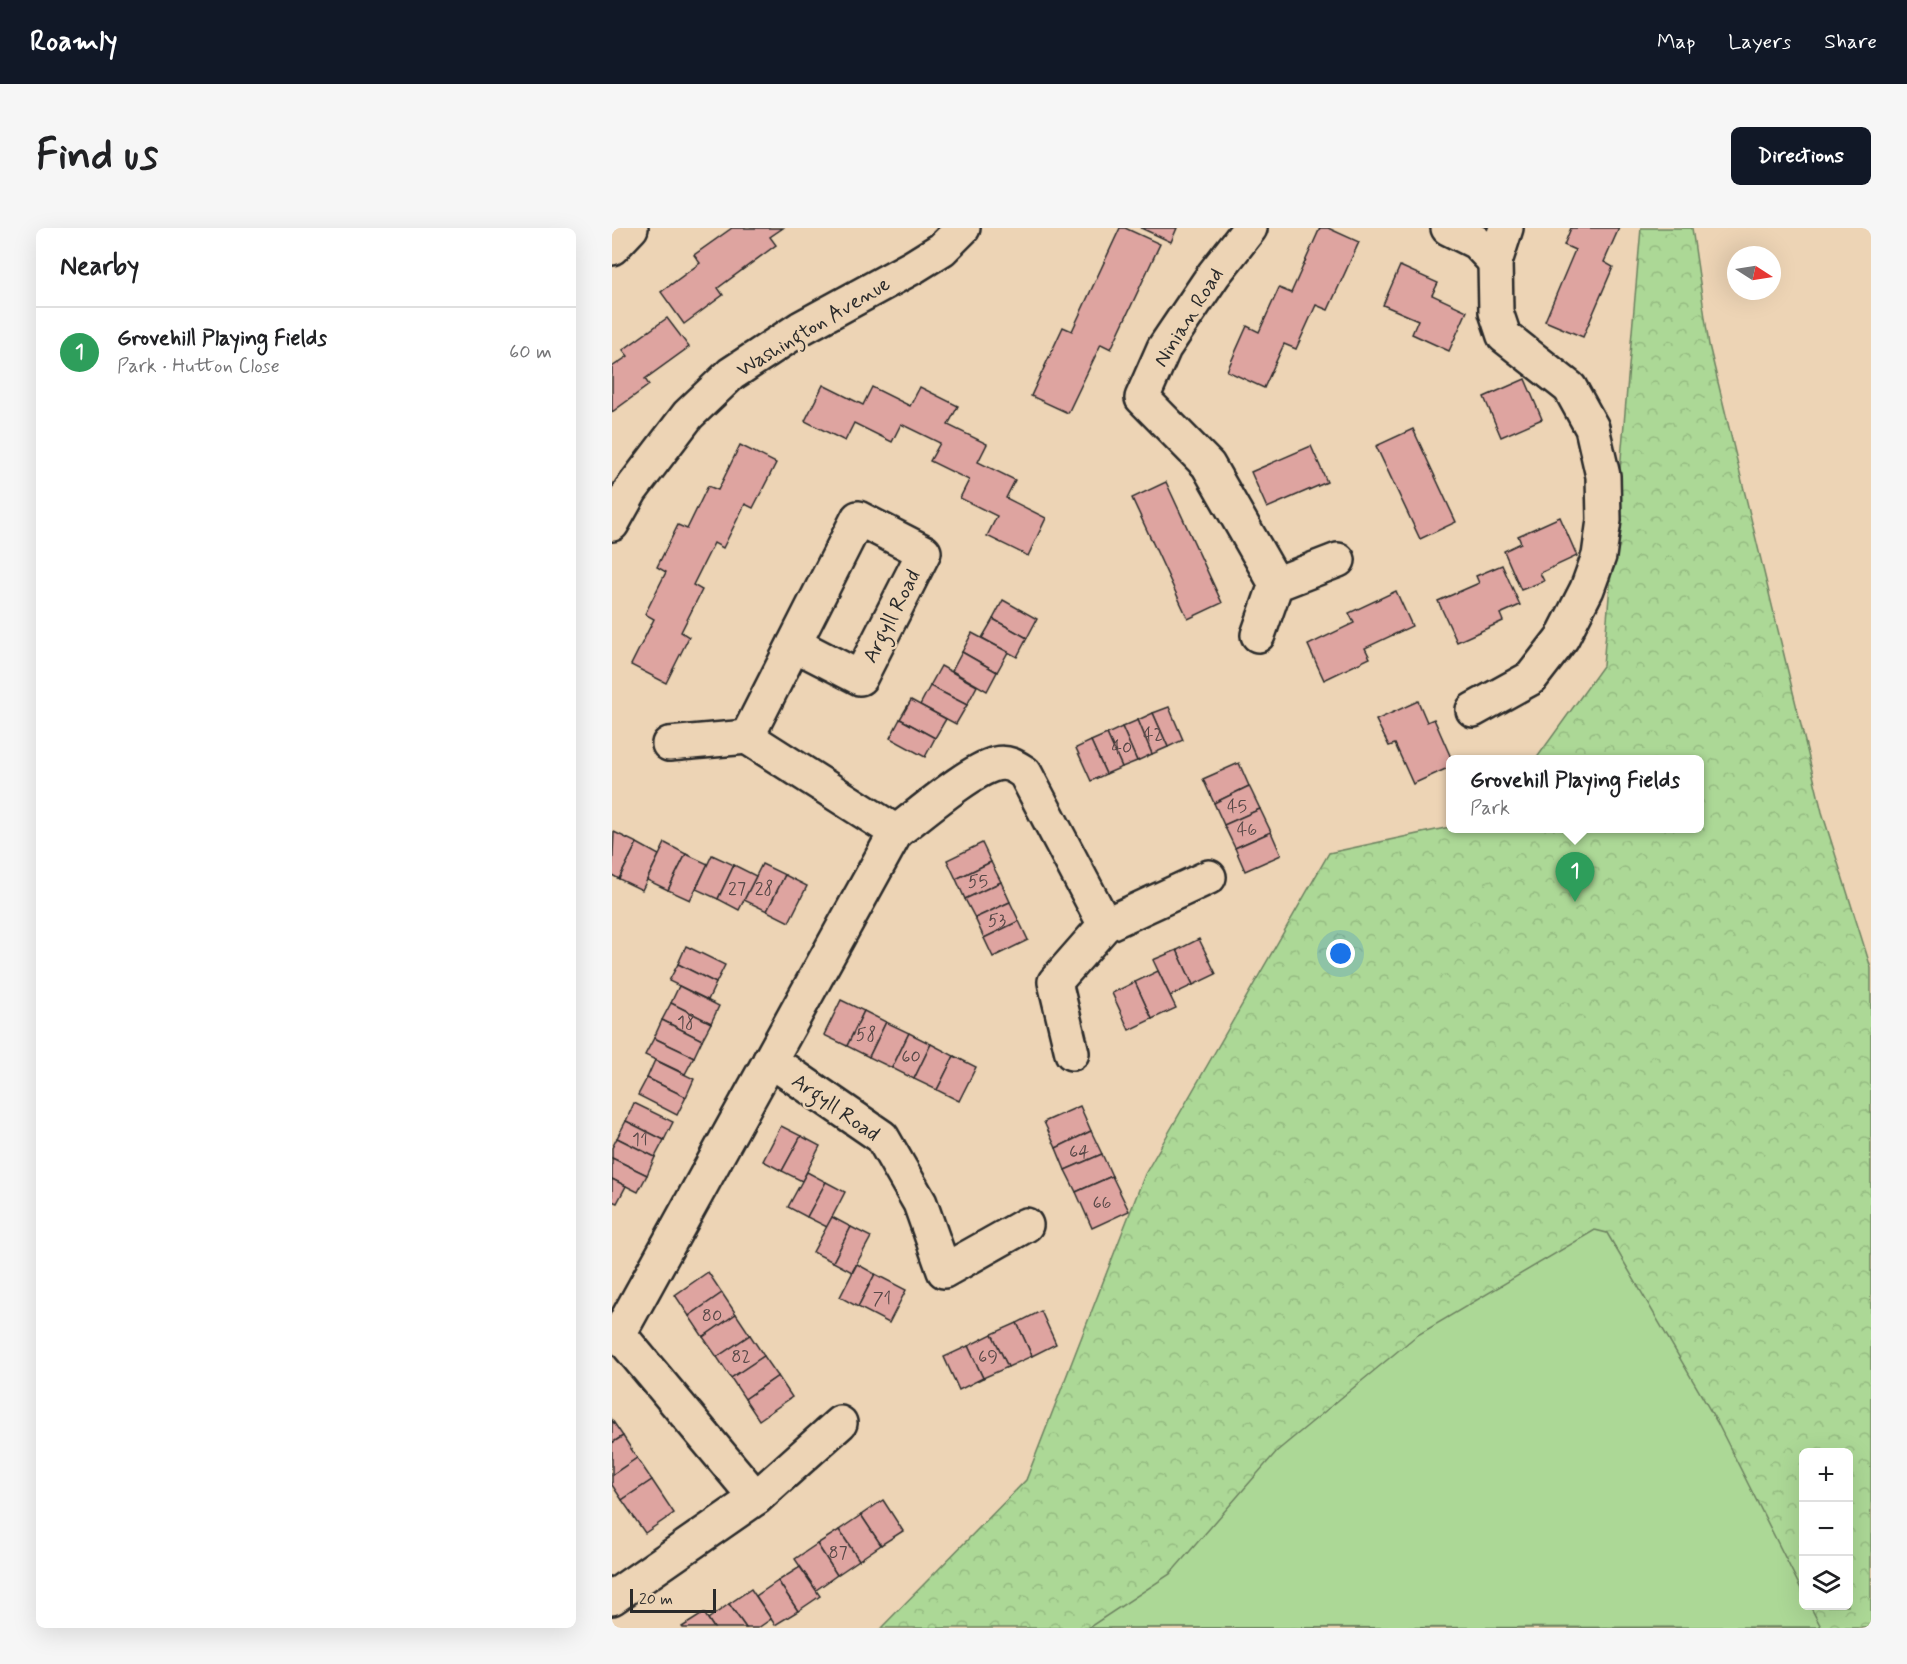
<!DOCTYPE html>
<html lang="en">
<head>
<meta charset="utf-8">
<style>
	body { margin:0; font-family:Mynerve,sans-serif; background:#f6f6f6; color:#202124 }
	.controls { position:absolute; right:18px; bottom:18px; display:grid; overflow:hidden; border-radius:9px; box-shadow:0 6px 24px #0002 }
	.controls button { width:54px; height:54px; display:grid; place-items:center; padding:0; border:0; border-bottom:2px solid #e0e0e0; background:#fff; color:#202124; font:30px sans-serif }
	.compass { position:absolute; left:1115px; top:18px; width:54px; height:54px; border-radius:50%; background:#fff; box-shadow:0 6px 24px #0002; rotate:102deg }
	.scale { position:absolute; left:18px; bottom:15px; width:86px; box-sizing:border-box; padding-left:6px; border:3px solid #2b2b2b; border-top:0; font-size:16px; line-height:21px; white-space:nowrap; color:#2b2b2b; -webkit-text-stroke:4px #edd4b5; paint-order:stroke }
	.you { position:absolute; left:729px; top:726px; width:21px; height:21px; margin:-15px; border:4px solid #fff; border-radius:50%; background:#1a73e8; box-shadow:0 0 0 9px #1a73e833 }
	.badge { display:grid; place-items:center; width:39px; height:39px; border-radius:50%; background:#111827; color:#fff; font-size:20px; font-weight:700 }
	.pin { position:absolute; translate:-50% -50px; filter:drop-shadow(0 2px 3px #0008) }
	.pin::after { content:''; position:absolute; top:32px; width:21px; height:18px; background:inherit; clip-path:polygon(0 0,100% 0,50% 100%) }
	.popup { position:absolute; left:834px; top:527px; width:258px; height:78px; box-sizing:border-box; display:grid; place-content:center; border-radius:9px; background:#fff; filter:drop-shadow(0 2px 4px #0005); font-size:20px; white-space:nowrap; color:#757577 }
	.popup b { font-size:22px; color:#202124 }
	.popup::after { content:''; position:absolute; left:50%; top:100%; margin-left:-12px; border:12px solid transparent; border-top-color:#fff }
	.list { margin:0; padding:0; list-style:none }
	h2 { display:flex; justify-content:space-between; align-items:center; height:78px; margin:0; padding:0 24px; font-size:26px }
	h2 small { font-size:20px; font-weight:400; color:#757577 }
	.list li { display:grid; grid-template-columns:39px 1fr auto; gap:18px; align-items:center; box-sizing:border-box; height:90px; padding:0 24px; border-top:2px solid #e0e0e0 }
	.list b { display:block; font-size:22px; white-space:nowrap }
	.list p { margin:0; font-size:20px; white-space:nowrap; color:#757577 }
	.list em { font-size:20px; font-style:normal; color:#757577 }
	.icon { flex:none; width:33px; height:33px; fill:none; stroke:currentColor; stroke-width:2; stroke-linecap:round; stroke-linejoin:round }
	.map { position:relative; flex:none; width:1259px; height:1400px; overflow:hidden; border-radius:9px }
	header { display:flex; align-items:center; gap:36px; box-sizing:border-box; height:84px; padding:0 30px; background:#111827; color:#fff }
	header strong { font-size:28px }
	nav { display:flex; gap:33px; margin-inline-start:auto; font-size:21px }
	.intro { display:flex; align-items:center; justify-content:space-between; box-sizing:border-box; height:144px; padding:0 36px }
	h1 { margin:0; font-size:42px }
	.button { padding:15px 27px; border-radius:9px; background:#111827; color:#fff; font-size:21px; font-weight:700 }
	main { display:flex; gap:36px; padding:0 36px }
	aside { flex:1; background:#fff; border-radius:9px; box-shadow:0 6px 24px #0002 }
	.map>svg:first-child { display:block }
	.forest { fill:url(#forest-crowns); stroke:#6c8260; stroke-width:1.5; fill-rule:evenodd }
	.pitch { fill:#acd896; stroke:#6c8260; stroke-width:1.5 }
	.building { fill:#dea4a0; stroke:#2b2b2b; stroke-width:1.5 }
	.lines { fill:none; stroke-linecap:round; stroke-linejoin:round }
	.minor-casing { stroke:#2b2b2b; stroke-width:38 }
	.minor { stroke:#edd4b5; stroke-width:33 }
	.labels { text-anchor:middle; stroke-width:5; stroke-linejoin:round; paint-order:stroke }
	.number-label { font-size:18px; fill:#584948 }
	.street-label { font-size:21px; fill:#2b2b2b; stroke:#edd4b5 }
</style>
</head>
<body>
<header>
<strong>Roamly</strong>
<nav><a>Map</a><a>Layers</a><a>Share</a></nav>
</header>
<div class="intro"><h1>Find us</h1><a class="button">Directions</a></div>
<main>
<aside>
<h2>Nearby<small></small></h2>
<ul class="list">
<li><span class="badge" style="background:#2e9e5b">1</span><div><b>Grovehill Playing Fields</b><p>Park · Hutton Close</p></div><em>60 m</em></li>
</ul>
</aside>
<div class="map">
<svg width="1259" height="1400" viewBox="0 0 1259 1400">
	<defs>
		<pattern id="forest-crowns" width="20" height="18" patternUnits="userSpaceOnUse" patternTransform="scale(1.5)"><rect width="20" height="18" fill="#acd896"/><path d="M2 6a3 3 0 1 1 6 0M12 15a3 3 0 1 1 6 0" fill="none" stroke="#94ba81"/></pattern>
	</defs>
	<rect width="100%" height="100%" fill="#edd4b5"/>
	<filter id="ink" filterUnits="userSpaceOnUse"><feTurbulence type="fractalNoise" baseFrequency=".0167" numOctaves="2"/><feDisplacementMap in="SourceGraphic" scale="12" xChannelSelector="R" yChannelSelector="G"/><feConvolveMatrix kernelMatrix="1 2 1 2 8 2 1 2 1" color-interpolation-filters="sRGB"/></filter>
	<g filter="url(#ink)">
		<path class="forest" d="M1029 0H1080L1097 117 1210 584 1259 740V1400H269L414 1252 533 946 717 625 838 599V600H1088V532L924 531 991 438ZM1192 1224H1236V1378H1192Z"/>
		<path class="pitch" d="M983 1002 995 1005 1105 1194 1191 1365 1192 1378H1198L1209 1399 476 1400 558 1346 665 1223 804 1108Z"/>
		<g class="building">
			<path d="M120 0H171L158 9 164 17 106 60 111 67 72 96 49 64 88 35 82 27Z"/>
			<path d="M508 0H513L548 16 499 121 489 116 456 185 419 168 451 99 460 103Z"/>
			<path d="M529 0H565L559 14Z"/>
			<path d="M708 0H716L747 14 716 82 704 77 684 121 672 116 652 160 615 143 635 98 647 104 667 60 679 65Z"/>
			<path d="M959 0H1007L992 34 1001 39 971 109 933 93 963 22 952 17Z"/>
			<path d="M788 38 826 55 820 67 855 83 837 123 800 106 806 92 771 77Z"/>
			<path d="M55 90 77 119 33 151 37 157 0 184V139L16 128 11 122Z"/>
			<path d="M913 151 930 191 889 209 872 169Z"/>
			<path d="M211 157 251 177 260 159 298 178 308 159 346 178 336 197 375 216 366 234 403 252 394 270 434 290 416 328 375 308 385 288 348 270 357 252 318 233 328 215 289 196 280 214 242 195 233 213 193 193Z"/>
			<path d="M801 201 844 294 808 311 764 218Z"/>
			<path d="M128 217 164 235 141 280 133 276 111 320 102 315 81 357 90 362 69 404 77 409 54 455 19 437 42 391 33 386 54 344 45 339 66 297 75 301 96 258 106 262Z"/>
			<path d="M699 218 715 254 655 280 639 244Z"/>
			<path d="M554 254 610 375 576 391 520 270Z"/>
			<path d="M948 289 965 328 928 345 932 353 909 362 892 323 909 315 906 308Z"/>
			<path d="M890 337 908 377 888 386 891 393 845 414 826 373 867 355 864 348Z"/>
			<path d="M784 363 800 398 753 420 758 430 712 452 696 417 742 395 737 385Z"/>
			<path d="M391 372 425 391 415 410 381 391Z"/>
			<path d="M381 391 415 410 405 429 370 410Z"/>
			<path d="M360 405 396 424 385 444 350 424Z"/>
			<path d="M350 424 385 444 375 463 340 443Z"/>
			<path d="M329 438 365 458 355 477 318 458Z"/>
			<path d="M318 458 355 477 344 496 308 477Z"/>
			<path d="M299 472 334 491 323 510 288 491Z"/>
			<path d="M806 473 815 494 822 491 840 532H838V539L801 556 783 516 777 518 764 492Z"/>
			<path d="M557 479 571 512 556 519 541 485Z"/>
			<path d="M541 485 556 519 540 526 526 492Z"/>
			<path d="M288 491 323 510 313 529 278 510Z"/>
			<path d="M526 492 540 526 525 533 510 499Z"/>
			<path d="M510 499 525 533 510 539 495 506Z"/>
			<path d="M495 506 510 539 494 546 479 513Z"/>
			<path d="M479 513 494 546 479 553 464 520Z"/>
			<path d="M627 535 637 558 602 575 591 551Z"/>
			<path d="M637 558 648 581 612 597 602 575Z"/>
			<path d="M648 581 659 604 623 620 612 597Z"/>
			<path d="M2 604 25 615 7 651 0 647Z"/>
			<path d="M659 604 669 627 633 643 623 620Z"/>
			<path d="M25 615 47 627 30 662 7 651Z"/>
			<path d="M53 615 74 626 56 662 35 652Z"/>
			<path d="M370 615 379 634 344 651 335 632Z"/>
			<path d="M74 626 96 636 78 672 56 662Z"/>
			<path d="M100 627 122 637 106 671 84 661Z"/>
			<path d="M379 634 389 654 353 671 344 651Z"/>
			<path d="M150 636 173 647 155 683 132 672Z"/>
			<path d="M122 637 144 648 127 682 106 671Z"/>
			<path d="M173 647 195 658 177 694 155 683Z"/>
			<path d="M389 654 398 674 363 690 353 671Z"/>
			<path d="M398 674 407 693 372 710 363 690Z"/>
			<path d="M407 693 416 712 381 729 372 710Z"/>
			<path d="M587 711 604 746 581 757 565 722Z"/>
			<path d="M74 718 113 737 104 755 66 736Z"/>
			<path d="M565 722 581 757 558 768 541 732Z"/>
			<path d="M66 736 104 755 96 772 57 753Z"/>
			<path d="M546 743 564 780 540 791 523 754Z"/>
			<path d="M523 754 540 791 517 802 500 765Z"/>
			<path d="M67 758 107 778 99 795 59 775Z"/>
			<path d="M229 772 252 783 235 818 212 807Z"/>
			<path d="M59 775 99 795 90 812 50 792Z"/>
			<path d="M252 783 274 794 257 829 235 818Z"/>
			<path d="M50 792 90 812 82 829 42 810Z"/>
			<path d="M274 794 297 805 280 840 257 829Z"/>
			<path d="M297 805 319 816 302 851 280 840Z"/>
			<path d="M42 810 82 829 73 846 33 827Z"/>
			<path d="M319 816 342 828 325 862 302 851Z"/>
			<path d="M342 828 364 839 347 873 325 862Z"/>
			<path d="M43 832 82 851 74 869 35 850Z"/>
			<path d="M35 850 74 869 65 887 26 867Z"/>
			<path d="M22 875 61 894 52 912 14 893Z"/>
			<path d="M468 878 479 903 444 920 432 894Z"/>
			<path d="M14 893 52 912 43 929 5 910Z"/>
			<path d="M169 898 189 908 170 943 151 933Z"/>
			<path d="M479 903 490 926 453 942 444 920Z"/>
			<path d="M189 908 208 918 190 953 170 943Z"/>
			<path d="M5 910 43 929 35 947 0 930V920Z"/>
			<path d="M490 926 500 948 464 964 453 942Z"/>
			<path d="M0 930 35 947 26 964 0 951Z"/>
			<path d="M195 944 214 954 195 989 176 979Z"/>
			<path d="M500 948 517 983 480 1000 464 964Z"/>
			<path d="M0 951 14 958 5 975 0 973Z"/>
			<path d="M214 954 233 964 215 999 195 989Z"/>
			<path d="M220 989 239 999 221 1034 201 1024Z"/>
			<path d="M239 999 259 1009 240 1044 221 1034Z"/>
			<path d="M245 1036 263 1046 246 1079 228 1069Z"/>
			<path d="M96 1044 110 1065 77 1088 63 1067Z"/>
			<path d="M263 1046 294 1062 277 1095 246 1079Z"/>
			<path d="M110 1065 124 1086 91 1109 77 1088Z"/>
			<path d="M429 1083 444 1116 420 1128 405 1095Z"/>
			<path d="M124 1086 138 1107 105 1129 91 1109Z"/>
			<path d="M405 1095 420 1128 396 1139 380 1106Z"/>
			<path d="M380 1106 396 1139 371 1150 356 1118Z"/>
			<path d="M138 1107 152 1128 119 1150 105 1129Z"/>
			<path d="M356 1118 371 1150 347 1162 332 1129Z"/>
			<path d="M152 1128 166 1148 133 1171 119 1150Z"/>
			<path d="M166 1148 180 1169 147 1192 133 1171Z"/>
			<path d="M0 1192 11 1208 0 1215Z"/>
			<path d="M11 1208 25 1230 0 1247V1215Z"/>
			<path d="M25 1230 40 1252 10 1272 0 1257V1247Z"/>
			<path d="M40 1252 62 1285 33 1305 10 1272Z"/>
			<path d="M271 1272 291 1303 269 1317 249 1287Z"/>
			<path d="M249 1287 269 1317 247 1332 227 1302Z"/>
			<path d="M227 1302 247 1332 225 1347 205 1316Z"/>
			<path d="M205 1316 225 1347 204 1362 183 1331Z"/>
			<path d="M188 1339 208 1368 186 1383 166 1353Z"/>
			<path d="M166 1353 186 1383 163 1397 144 1368Z"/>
			<path d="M139 1361 159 1391 146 1400H134L117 1376Z"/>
			<path d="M117 1376 134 1400H102L96 1391Z"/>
			<path d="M92 1385 102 1400H71L70 1399Z"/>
		</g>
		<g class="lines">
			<g class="minor-casing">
				<g id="minor">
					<path d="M638 0 602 46 552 120 530 170 596 237 664 356"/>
					<path d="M836 0 864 14 883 34 894 0"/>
					<path d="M0 20 19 0"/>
					<path d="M0 296 19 262 76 187 119 146 189 100 301 39 330 21 351 0"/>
					<path d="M646 407 664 356 726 332"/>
					<path d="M182 416 248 450 312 324 246 290 135 509 284 604"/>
					<path d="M861 482 919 450 950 410 975 361 987 328 992 292 991 248 980 200 958 160 892 108 884 84 883 34"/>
					<path d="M57 516 135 509"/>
					<path d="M460 825 443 754 493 697 597 649"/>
					<path d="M158 832 270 909 308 975 332 1043 414 997"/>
					<path d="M7 1106 144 1270"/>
					<path d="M0 1108 7 1106 284 604C307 587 358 542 384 536 396 533 404 539 413 545L493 697"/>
					<path d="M0 1370 144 1270 228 1195"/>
				</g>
			</g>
			<use href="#minor" class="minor"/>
		</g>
	</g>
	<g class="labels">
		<g class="number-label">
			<text x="541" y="512">42</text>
			<text x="510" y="525">40</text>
			<text x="625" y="584">45</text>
			<text x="635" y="607">46</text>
			<text x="366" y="659">55</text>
			<text x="125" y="666">27</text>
			<text x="152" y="666">28</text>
			<text x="385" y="698">53</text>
			<text x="74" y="800">18</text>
			<text x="254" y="812">58</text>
			<text x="299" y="834">60</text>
			<text x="28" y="917">11</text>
			<text x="467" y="929">64</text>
			<text x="490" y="980">66</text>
			<text x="270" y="1076">71</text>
			<text x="100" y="1093">80</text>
			<text x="129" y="1134">82</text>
			<text x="376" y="1134">69</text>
			<text x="226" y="1330">87</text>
		</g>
		<g class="street-label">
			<text transform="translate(576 89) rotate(-58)" y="7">Ninian Road</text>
			<text transform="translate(201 98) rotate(-31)" y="7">Washington Avenue</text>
			<text transform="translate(279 388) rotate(-63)" y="7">Argyll Road</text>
			<text transform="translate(224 879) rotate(35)" y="7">Argyll Road</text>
		</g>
	</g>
</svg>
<div class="controls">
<button>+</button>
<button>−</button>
<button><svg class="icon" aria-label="layers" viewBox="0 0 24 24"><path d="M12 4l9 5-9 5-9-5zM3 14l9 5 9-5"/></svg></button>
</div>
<svg class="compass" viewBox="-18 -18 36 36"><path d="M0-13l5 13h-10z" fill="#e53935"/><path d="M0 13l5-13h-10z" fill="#757577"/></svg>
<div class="scale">20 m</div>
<div class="you"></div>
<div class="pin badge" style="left:963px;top:674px;background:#2e9e5b">1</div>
<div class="popup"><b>Grovehill Playing Fields</b>Park</div>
</div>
</main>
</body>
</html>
